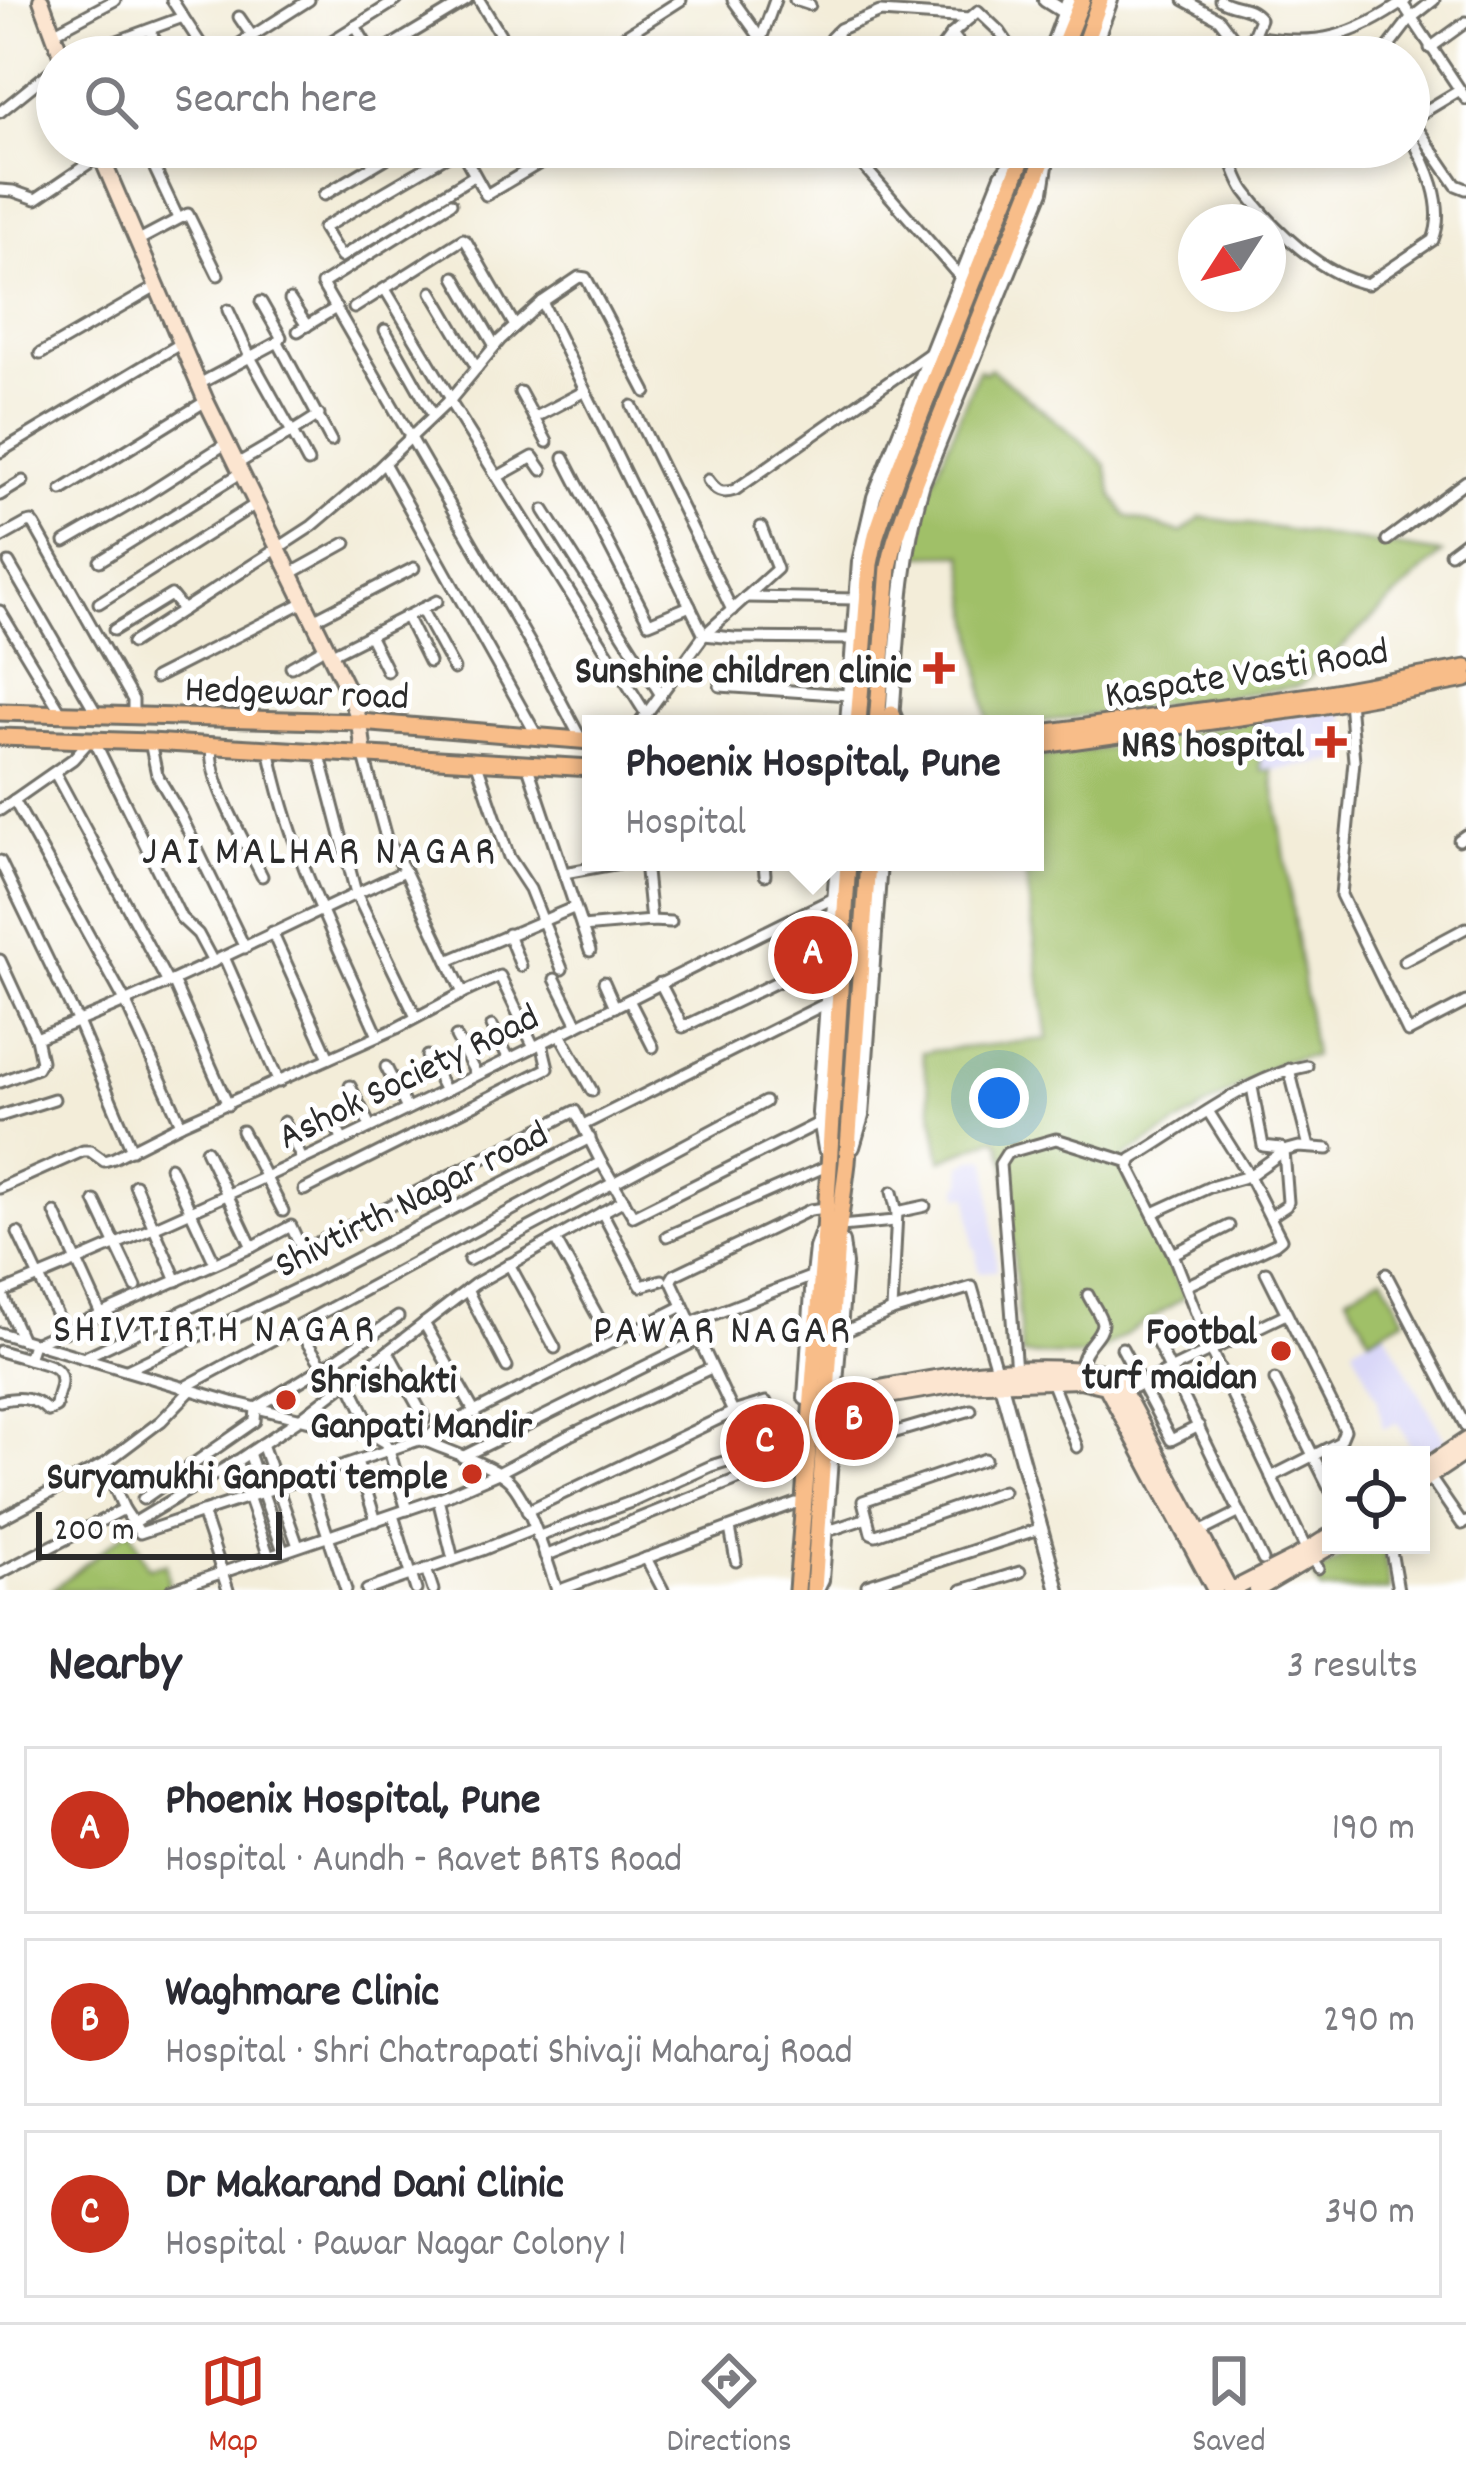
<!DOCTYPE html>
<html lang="en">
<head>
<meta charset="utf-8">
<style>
	body { margin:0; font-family:Dekko,sans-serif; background:#f7f7f7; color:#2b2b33 }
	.controls { position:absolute; right:36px; bottom:36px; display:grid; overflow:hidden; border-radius:0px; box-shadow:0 6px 18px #0003 }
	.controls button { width:108px; height:108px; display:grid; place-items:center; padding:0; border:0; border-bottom:3px solid #e1e1e2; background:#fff; color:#2b2b33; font:60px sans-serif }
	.compass { position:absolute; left:1178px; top:204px; width:108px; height:108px; border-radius:50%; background:#fff; box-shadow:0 6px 18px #0003; rotate:234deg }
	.scale { position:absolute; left:36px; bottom:30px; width:246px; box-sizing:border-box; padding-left:12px; border:6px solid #2b2b2b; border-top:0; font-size:33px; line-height:42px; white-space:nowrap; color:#2b2b2b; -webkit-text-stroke:9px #fff; paint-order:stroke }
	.you { position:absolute; left:999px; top:1098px; width:42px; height:42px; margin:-30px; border:9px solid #fff; border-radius:50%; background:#1a73e8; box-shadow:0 0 0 18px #1a73e833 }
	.badge { display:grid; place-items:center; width:78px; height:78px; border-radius:50%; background:#c8321e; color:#fff; font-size:39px; font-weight:700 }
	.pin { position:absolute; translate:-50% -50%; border:6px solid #fff; box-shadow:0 3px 12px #0006 }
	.popup { position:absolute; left:582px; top:715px; width:462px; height:156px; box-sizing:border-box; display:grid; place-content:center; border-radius:0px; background:#fff; filter:drop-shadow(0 3px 9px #0005); font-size:39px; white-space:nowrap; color:#7c7c81 }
	.popup b { font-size:45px; color:#2b2b33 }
	.popup::after { content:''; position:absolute; left:50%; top:100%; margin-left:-24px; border:24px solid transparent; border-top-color:#fff }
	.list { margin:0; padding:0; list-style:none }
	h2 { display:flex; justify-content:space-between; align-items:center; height:156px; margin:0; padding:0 48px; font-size:51px }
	h2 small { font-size:39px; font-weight:400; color:#7c7c81 }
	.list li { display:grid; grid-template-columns:78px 1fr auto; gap:36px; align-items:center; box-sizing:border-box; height:168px; margin:0 24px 24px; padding:0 24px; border:3px solid #e1e1e2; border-radius:0px }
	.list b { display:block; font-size:45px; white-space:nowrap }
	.list p { margin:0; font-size:39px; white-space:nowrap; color:#7c7c81 }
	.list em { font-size:39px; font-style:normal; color:#7c7c81 }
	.icon { flex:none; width:66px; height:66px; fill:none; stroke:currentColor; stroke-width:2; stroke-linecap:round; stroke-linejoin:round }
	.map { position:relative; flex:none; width:1466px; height:1590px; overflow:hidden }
	.search { position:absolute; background:#fff; box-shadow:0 6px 18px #0003; left:36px; right:36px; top:36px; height:132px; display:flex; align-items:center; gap:30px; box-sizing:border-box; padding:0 42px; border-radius:66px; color:#7c7c81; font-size:45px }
	.sheet { height:732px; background:#fff }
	nav { display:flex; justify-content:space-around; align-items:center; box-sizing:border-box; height:168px; border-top:3px solid #e1e1e2; background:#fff; font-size:33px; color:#7c7c81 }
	nav a { display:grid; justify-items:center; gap:6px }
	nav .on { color:#c8321e }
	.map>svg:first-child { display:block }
	.built { fill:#d9d7f8 }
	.green { fill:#a0c068; stroke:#66764a; stroke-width:3 }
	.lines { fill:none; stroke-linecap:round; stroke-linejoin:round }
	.minor-casing { stroke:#716f68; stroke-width:15 }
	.tertiary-casing { stroke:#716f68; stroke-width:18 }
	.secondary-casing { stroke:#716f68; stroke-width:20 }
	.primary-casing { stroke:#716f68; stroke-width:21 }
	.minor { stroke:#fff; stroke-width:9 }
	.tertiary { stroke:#fff; stroke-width:12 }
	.secondary { stroke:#fce5d0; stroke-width:14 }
	.primary { stroke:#f8bd89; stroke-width:15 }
	.poi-dot { fill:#c8321e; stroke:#fff; stroke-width:4.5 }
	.labels { text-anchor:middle; stroke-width:10; stroke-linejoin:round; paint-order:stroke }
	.poi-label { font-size:39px; font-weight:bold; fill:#2b2b2b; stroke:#fff; text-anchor:end }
	.street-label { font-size:39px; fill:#2b2b2b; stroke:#fff }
	.neighbourhood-label { font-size:42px; letter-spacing:3px; fill:#2b2b2b; stroke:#fff }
</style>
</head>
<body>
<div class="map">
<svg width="1466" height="1590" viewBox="0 0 1466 1590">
	<rect width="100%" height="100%" fill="#fff"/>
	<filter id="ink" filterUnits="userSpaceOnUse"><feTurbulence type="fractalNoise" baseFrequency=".00833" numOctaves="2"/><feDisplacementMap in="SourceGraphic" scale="24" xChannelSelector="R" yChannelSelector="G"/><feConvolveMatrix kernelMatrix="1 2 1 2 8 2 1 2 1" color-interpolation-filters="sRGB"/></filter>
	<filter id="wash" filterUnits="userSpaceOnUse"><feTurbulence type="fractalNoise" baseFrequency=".004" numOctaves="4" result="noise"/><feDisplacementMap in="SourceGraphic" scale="48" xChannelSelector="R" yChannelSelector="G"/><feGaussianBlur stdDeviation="2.7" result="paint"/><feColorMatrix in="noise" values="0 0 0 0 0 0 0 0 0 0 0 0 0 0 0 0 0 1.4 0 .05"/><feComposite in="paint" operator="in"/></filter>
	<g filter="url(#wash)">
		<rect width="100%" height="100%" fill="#f3edd9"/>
		<g class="built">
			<path d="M1343 707 1348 759 1262 772 1253 721Z"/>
			<path d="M985 1158 988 1162 997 1271 978 1272 976 1248H973L969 1196H960L959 1185 963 1184 962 1164H968L970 1160Z"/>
			<path d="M1347 1295 1405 1318 1385 1330 1446 1442 1421 1457V1455H1414L1398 1422 1383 1429 1378 1400 1353 1347 1369 1337Z"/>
		</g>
		<g class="green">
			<path d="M990 368 1080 440 1106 465 1113 496 1126 516 1181 533 1201 517 1442 553 1300 686 1026 724H988L963 554 916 555 928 493 979 369 984 373Z"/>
			<path d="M1253 721 1262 771 1272 770 1314 1056 1282 1061 1127 1155 1121 1165 1185 1297 1092 1356 1022 1355 1006 1164 1000 1143 996 1138 941 1160 922 1052 1048 1039 1024 862H1035V757L1118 747Z"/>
			<path d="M1382 1276 1405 1318 1370 1338 1347 1295Z"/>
			<path d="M130 1529 148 1567 166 1564 169 1590H52Z"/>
			<path d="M1360 1545H1383L1390 1590H1321L1313 1576Z"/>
		</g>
	</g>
	<g filter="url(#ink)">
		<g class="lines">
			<g class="minor-casing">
				<g id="minor">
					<path d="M172 0 209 57"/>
					<path d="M479 0 500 34"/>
					<path d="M733 0 761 39 768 57"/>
					<path d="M795 0 810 5"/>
					<path d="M1184 0 1219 19 1235 40 1243 41 1253 36 1260 19C1249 4 1234 9 1220 0"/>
					<path d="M1402 3 1466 99"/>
					<path d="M239 17 252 36"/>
					<path d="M355 26 369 49"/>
					<path d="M149 30 165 57"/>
					<path d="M53 33 115 0"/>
					<path d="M836 33 840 43 853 57"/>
					<path d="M952 34 970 57"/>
					<path d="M1253 36C1317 47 1354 37 1406 0"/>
					<path d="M1331 37 1332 57"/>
					<path d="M127 39 138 57"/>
					<path d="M761 39 775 0"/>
					<path d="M1430 48 1466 22"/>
					<path d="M74 57 183 17"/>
					<path d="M219 57 309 0"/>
					<path d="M306 57 397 0"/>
					<path d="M372 57 467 0"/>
					<path d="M493 57 505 50 508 57"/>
					<path d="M592 57 681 0"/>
					<path d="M828 57 831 38 840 29 880 12 970 18 978 11 1000 32 1017 57"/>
					<path d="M935 57 952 34 970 18"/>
					<path d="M1381 57 1410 19 1434 0"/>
					<path d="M0 112 57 66"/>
					<path d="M1409 116 1456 185 1466 189"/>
					<path d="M1412 119 1460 90"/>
					<path d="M265 147 273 155 287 147"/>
					<path d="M527 147 537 164"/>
					<path d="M847 147 960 277"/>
					<path d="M1227 147C1232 161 1237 180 1246 192 1274 229 1322 276 1368 284L1433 240C1447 205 1426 163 1409 133"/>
					<path d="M468 162 495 147"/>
					<path d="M155 169 178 218"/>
					<path d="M475 175 341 257 323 228 460 148 486 195 560 151 558 147"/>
					<path d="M0 190 13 191 36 199 101 155"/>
					<path d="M324 195 405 147"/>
					<path d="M451 203 322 284 535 652 582 741"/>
					<path d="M137 241 188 214 218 275"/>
					<path d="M455 277 495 346"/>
					<path d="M385 289 451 399"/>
					<path d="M432 292 477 368"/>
					<path d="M290 300 307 326"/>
					<path d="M261 302 281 337 278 342"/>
					<path d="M542 302 579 277 586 278 646 392"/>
					<path d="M354 308 463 239 466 241 515 326"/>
					<path d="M228 310 250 357 278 342 331 441"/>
					<path d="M385 330 433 415"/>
					<path d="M298 331 336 308"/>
					<path d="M40 354 156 287"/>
					<path d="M199 384 250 357 292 432 237 464"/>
					<path d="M520 392 547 442"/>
					<path d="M449 400 646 714"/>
					<path d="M632 406 732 610"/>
					<path d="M534 418 585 391"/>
					<path d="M0 452 180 344"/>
					<path d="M564 458 649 623 690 606"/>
					<path d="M308 462 292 432 319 415"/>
					<path d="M384 463 537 736"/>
					<path d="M499 476 533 457 542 470"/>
					<path d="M708 480C716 491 721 495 735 490L930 353"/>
					<path d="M62 490 206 401"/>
					<path d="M0 495 23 481"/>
					<path d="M544 510 661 695"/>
					<path d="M0 538 27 523 32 522 35 526 133 700V717"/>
					<path d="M1387 540 1466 481"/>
					<path d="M65 542 141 498 227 443"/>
					<path d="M1450 553 1466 541"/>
					<path d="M100 561 241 473"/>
					<path d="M9 563 98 716"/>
					<path d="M290 574 346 543"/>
					<path d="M746 597 855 599"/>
					<path d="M99 603 256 504"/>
					<path d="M421 609 454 669"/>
					<path d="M0 611 62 714"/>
					<path d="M406 616 429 662"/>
					<path d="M313 620 414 568"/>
					<path d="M114 630 171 595 183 610"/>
					<path d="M369 635 387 671"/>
					<path d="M132 643 312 526 365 481 451 399 500 340 542 302 704 635 734 638 852 639"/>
					<path d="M330 655 437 601"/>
					<path d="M291 667 326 647"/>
					<path d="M155 678 304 602"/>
					<path d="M720 686 849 695"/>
					<path d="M1349 700 1354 761 1341 895 1408 1032 1466 1002"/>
					<path d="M639 724 704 635 777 569 761 527"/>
					<path d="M94 740 181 918 198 934 213 962"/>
					<path d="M150 742 157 775 181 816 245 948"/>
					<path d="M212 746C206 778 247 845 262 876"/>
					<path d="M269 748C288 849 337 943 378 1036"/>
					<path d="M319 752 356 893 416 1017"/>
					<path d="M476 761 509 857 530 889 562 969"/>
					<path d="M527 764 590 951"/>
					<path d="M55 773 168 983"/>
					<path d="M14 800 125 1001 181 1124"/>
					<path d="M0 810 73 759 90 740"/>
					<path d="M1459 840 1466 835"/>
					<path d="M0 861 78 1022 132 1150"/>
					<path d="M645 862 651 921"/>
					<path d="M764 862 765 875"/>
					<path d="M564 873 625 862"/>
					<path d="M582 927 651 921 671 922"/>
					<path d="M272 932 329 1058"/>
					<path d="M508 934 521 966"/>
					<path d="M224 957 279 1082"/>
					<path d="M0 960 36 1038 41 1061 37 1068 0 1082"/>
					<path d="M448 961 573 908"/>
					<path d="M1404 961 1466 928"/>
					<path d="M555 979 578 1025"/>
					<path d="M173 981 228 1105"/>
					<path d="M604 982 615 1007"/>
					<path d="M660 983 683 1027 827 958"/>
					<path d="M463 993 500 976 534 1047"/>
					<path d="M629 1000 653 1047"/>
					<path d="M492 1026 509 1059"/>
					<path d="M560 1034 592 1091"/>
					<path d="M456 1037 476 1074"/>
					<path d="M36 1038C163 990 282 927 405 871L386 838 364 756"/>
					<path d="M427 1056 445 1091"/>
					<path d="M1307 1066C1247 1077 1185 1128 1132 1159L1129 1167 1173 1254 1211 1351 1307 1551 1318 1568"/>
					<path d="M386 1067 407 1109"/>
					<path d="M1289 1069 1309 1147"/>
					<path d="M350 1086 370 1126"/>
					<path d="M1252 1087 1263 1146 1281 1148 1284 1151 1288 1202 1286 1206 1271 1216"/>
					<path d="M0 1116 54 1099"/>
					<path d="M331 1116 342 1139"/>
					<path d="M284 1122 302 1159"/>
					<path d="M583 1125 827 1003"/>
					<path d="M242 1131 283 1211"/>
					<path d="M206 1150 252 1247"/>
					<path d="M601 1162 633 1216 821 1122"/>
					<path d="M170 1167 212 1257"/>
					<path d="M135 1185 177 1281"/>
					<path d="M0 1188 83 1151H90L104 1161 114 1158 181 1124 397 1028 463 993 405 871"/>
					<path d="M304 1190 548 1068 542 1043"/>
					<path d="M95 1201 136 1287"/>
					<path d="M602 1212 641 1286 662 1280"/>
					<path d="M897 1212 925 1206"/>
					<path d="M55 1213 101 1314"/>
					<path d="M1153 1213 1210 1187 1249 1176 1284 1151 1299 1147 1328 1149"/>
					<path d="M841 1226 895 1221"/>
					<path d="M18 1233 65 1332"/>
					<path d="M667 1236 827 1166"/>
					<path d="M555 1239 602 1324"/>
					<path d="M1173 1254 1229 1226"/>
					<path d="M469 1260 765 1102"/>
					<path d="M509 1264 555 1348"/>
					<path d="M1266 1272 1345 1430 1340 1442 1271 1477"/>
					<path d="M1386 1274 1466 1427"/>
					<path d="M1186 1286 1275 1244 1281 1239 1249 1176 1208 1111"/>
					<path d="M0 1290 22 1340"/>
					<path d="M467 1290 507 1367"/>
					<path d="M0 1293C285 1178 558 1033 834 898"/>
					<path d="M892 1311 897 1212 892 1192"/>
					<path d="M424 1323 475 1413"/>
					<path d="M691 1323 813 1276"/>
					<path d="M1149 1326 1263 1560"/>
					<path d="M297 1327 323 1367"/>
					<path d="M0 1333 232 1402 376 1437 386 1443 390 1450"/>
					<path d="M839 1334 892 1311 972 1287 996 1369"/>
					<path d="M1122 1348 1171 1440 1199 1426"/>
					<path d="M0 1351 28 1359 33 1344 252 1247 291 1226 302 1250"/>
					<path d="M388 1352 425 1419"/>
					<path d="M83 1358 204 1301 575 1111 601 1162 183 1388"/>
					<path d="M1080 1369C1081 1346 1102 1337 1102 1323 1101 1315 1091 1302 1088 1295"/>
					<path d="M127 1370 309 1283 590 1138"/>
					<path d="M1016 1371 1000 1164 1007 1153 1056 1139 1129 1162"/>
					<path d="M1275 1380 1331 1491"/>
					<path d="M1051 1381 1077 1447"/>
					<path d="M349 1382 376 1437"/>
					<path d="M191 1390 161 1421 104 1464 124 1509 140 1533 419 1440 428 1442 427 1436 683 1306"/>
					<path d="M1124 1392 1286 1314"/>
					<path d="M0 1401C18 1396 34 1397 48 1411L56 1407C56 1400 58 1394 60 1388 66 1365 45 1364 28 1359"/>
					<path d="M428 1442C449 1451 488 1464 506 1478 528 1495 547 1562 557 1590"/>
					<path d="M262 1444 298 1546"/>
					<path d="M831 1449H838L971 1410"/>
					<path d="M389 1450 407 1510"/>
					<path d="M249 1453 283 1551"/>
					<path d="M748 1453 733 1412 671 1280 674 1275 810 1210 826 1208"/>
					<path d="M462 1457 698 1340"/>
					<path d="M985 1459 863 1501 871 1533 876 1535 1003 1491"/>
					<path d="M236 1461 269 1557"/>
					<path d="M357 1461 376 1521"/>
					<path d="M308 1476 346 1590"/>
					<path d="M1429 1476 1462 1524 1466 1522"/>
					<path d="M143 1499 255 1421 256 1408 338 1358 398 1317"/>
					<path d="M438 1499 453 1559"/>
					<path d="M527 1511 733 1412 766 1402"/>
					<path d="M202 1512 228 1590"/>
					<path d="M393 1515 416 1590"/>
					<path d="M0 1519 104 1464"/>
					<path d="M132 1524 240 1459 301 1418 475 1284 624 1200"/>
					<path d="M826 1527 834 1529 867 1518"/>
					<path d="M730 1528 736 1561"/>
					<path d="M1198 1533 1240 1512"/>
					<path d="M537 1537 636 1500 711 1466 802 1437"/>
					<path d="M1390 1545 1398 1590"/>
					<path d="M545 1556 745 1476"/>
					<path d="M646 1558 663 1590"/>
					<path d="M426 1569 433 1590"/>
					<path d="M0 1573 124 1509"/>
					<path d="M171 1590 438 1499 498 1473 570 1435 711 1368"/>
					<path d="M367 1590 482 1550 534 1529"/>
					<path d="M560 1590 796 1503"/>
					<path d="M868 1590 867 1585 1042 1528"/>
					<path d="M962 1590 1020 1572"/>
				</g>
			</g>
			<g class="tertiary-casing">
				<g id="tertiary">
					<path d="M1045 0 1064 12"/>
					<path d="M1048 57 1069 0"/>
					<path d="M1090 57 1111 0"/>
					<path d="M892 719C898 640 900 560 923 483L1042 191 1046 166"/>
					<path d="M847 724 859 562 874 497 1002 175 1023 147"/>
					<path d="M853 1147 862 1116 880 862"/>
					<path d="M825 1149 819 1113 827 1003V958L832 930 837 862"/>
					<path d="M999 1377 1058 1590"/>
					<path d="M832 1396 835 1397 845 1264 842 1242"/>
					<path d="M805 1398 813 1276 816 1248 821 1234"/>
					<path d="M817 1590 822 1580 835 1405H831"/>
				</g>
			</g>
			<g class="secondary-casing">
				<g id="secondary">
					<path d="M41 0 62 57"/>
					<path d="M97 147 206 401 349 693 360 722 364 756"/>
					<path d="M1421 1470 1466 1440"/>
					<path d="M1421 1482 1466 1452"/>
					<path d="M1215 1590 1106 1386 1080 1380 958 1384 835 1405V1397C927 1379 1006 1360 1101 1372L1113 1376 1124 1392 1229 1588H1236L1293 1559 1331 1535"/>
					<path d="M1257 1590 1333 1545"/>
				</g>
			</g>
			<g class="primary-casing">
				<g id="primary">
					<path d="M1059 57 1082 0"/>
					<path d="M1080 57 1100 0"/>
					<path d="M0 712 360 722 591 741"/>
					<path d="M892 714 896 724"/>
					<path d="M858 724 870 564 876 535 897 474 1027 147"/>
					<path d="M877 724 889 567 895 541 915 481 1048 147"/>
					<path d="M1035 734 1317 695 1466 668"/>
					<path d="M0 737 150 742 591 768"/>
					<path d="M1035 746 1319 706 1466 679"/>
					<path d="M797 1590 825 1231 848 862"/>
					<path d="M814 1590 837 1241 847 1163 868 862"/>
				</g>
			</g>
			<use href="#minor" class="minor"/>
			<use href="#tertiary" class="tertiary"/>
			<use href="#secondary" class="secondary"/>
			<use href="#primary" class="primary"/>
		</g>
	</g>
	<g class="poi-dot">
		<path d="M933 650h12v12h12v12h-12v12h-12v-12h-12v-12h12z"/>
		<path d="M1325 724h12v12h12v12h-12v12h-12v-12h-12v-12h12z"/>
		<circle cx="1281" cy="1351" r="12"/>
		<circle cx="286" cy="1400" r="12"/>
		<circle cx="472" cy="1474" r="12"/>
	</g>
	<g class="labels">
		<g class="poi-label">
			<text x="912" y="682">Sunshine children clinic</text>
			<text x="1304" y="756">NRS hospital</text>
			<text x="1257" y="1343">Footbal<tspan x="1257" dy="45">turf maidan</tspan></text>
			<text x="310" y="1392" text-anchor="start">Shrishakti<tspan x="310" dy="45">Ganpati Mandir</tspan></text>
			<text x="448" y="1488">Suryamukhi Ganpati temple</text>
		</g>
		<g class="street-label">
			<text transform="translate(1246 670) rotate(-9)" y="14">Kaspate Vasti Road</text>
			<text transform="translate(297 690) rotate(2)" y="14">Hedgewar road</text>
			<text transform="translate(407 1074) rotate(-26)" y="14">Ashok Society Road</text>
			<text transform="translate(410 1197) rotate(-27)" y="14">Shivtirth Nagar road</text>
		</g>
		<g class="neighbourhood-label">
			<text x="320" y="863">JAI MALHAR NAGAR</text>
			<text x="215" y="1341">SHIVTIRTH NAGAR</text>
			<text x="723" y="1342">PAWAR NAGAR</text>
		</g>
	</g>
</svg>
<div class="controls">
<button><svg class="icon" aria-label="locate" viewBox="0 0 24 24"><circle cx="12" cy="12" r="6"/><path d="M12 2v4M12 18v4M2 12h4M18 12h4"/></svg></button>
</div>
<svg class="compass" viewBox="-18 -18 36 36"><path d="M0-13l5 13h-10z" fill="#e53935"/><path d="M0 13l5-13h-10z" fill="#7c7c81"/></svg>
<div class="scale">200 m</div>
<div class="you"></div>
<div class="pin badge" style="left:813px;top:955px">A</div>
<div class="popup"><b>Phoenix Hospital, Pune</b>Hospital</div>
<div class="pin badge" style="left:854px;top:1421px">B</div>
<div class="pin badge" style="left:765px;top:1443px">C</div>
<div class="search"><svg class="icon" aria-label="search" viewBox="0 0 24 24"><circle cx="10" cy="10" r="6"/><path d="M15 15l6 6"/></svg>Search here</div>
</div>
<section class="sheet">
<h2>Nearby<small>3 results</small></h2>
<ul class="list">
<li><span class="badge">A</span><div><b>Phoenix Hospital, Pune</b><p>Hospital · Aundh - Ravet BRTS Road</p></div><em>190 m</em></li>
<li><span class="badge">B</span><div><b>Waghmare Clinic</b><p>Hospital · Shri Chatrapati Shivaji Maharaj Road</p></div><em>290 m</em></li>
<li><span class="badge">C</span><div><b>Dr Makarand Dani Clinic</b><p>Hospital · Pawar Nagar Colony 1</p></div><em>340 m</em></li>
</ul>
</section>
<nav>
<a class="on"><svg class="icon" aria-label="map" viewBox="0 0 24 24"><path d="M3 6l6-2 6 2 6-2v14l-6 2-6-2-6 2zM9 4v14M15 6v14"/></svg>Map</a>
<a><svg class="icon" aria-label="directions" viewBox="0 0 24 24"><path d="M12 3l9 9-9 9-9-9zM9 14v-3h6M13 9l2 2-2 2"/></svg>Directions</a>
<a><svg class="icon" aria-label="saved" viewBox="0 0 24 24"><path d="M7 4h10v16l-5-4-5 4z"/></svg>Saved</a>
</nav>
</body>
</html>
